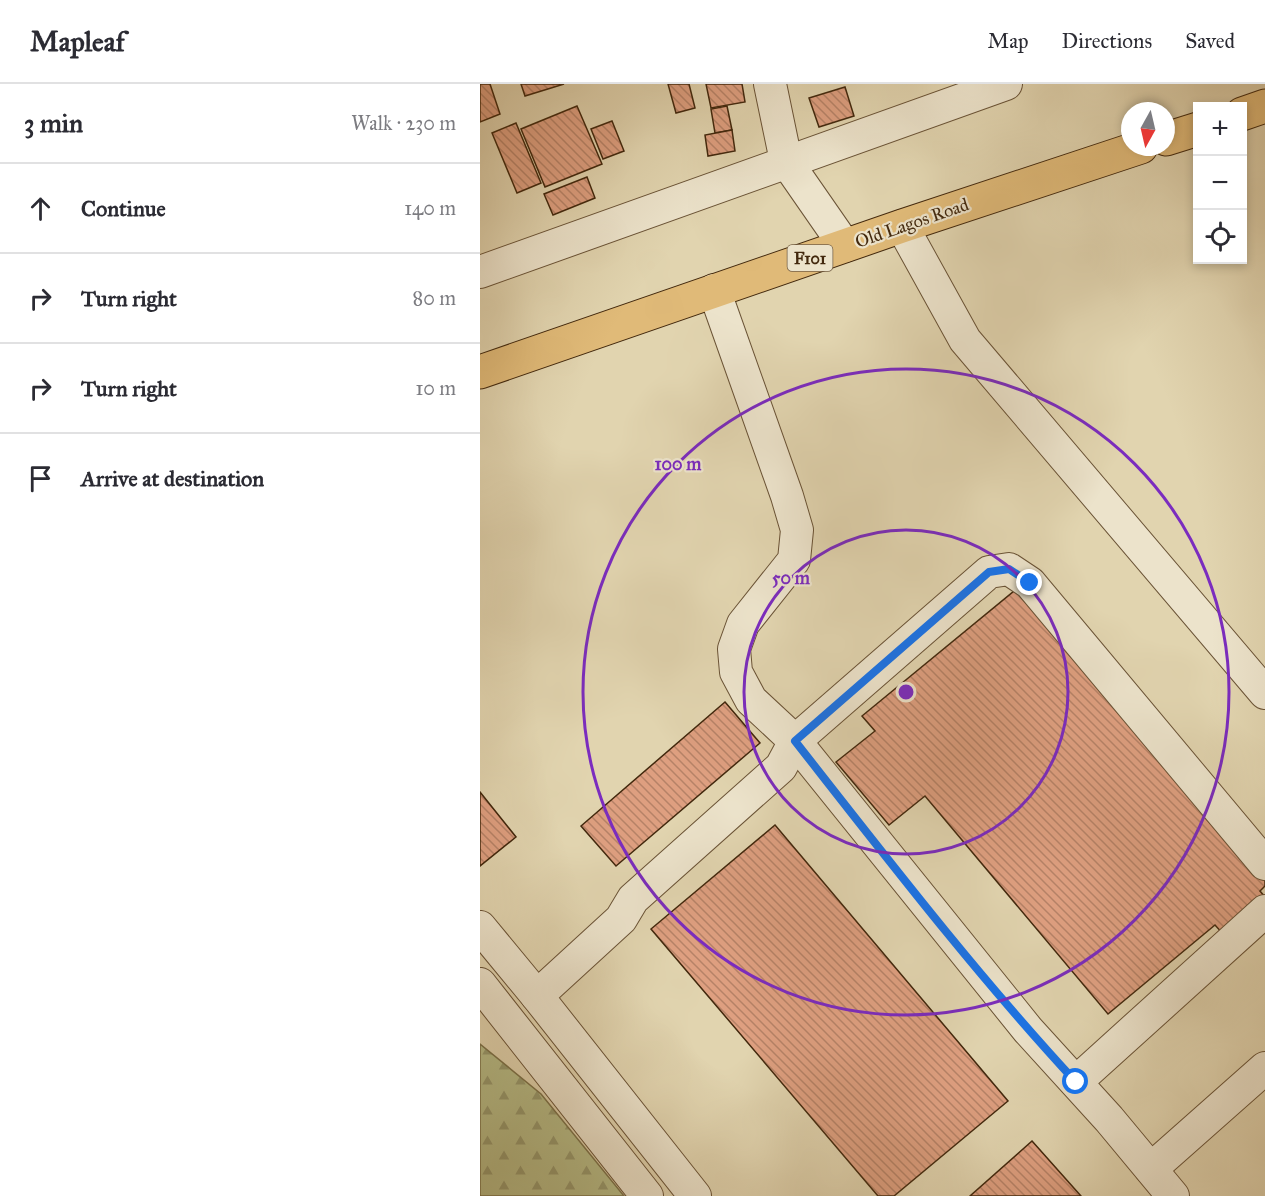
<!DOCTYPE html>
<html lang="en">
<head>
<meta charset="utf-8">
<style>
	body { margin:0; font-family:"IM FELL Great Primer",serif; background:#f7f7f7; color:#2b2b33 }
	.controls { position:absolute; right:18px; top:18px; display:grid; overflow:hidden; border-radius:0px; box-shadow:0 3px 9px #0003 }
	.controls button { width:54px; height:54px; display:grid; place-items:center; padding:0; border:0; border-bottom:2px solid #e1e1e2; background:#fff; color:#2b2b33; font:30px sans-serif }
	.compass { position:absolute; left:641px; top:18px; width:54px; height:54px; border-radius:50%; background:#fff; box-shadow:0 3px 9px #0003; rotate:188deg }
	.stop { position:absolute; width:18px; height:18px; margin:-14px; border:4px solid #1a73e8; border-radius:50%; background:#fff }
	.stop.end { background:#1a73e8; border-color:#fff; box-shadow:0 2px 6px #0008 }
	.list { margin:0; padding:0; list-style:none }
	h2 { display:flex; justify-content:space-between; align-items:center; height:78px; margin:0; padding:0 24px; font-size:26px }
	h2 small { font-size:20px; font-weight:400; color:#7c7c81 }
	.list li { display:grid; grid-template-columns:39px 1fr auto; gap:18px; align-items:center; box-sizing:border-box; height:90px; padding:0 24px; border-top:2px solid #e1e1e2 }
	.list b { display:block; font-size:22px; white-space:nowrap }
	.list em { font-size:20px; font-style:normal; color:#7c7c81 }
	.icon { flex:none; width:33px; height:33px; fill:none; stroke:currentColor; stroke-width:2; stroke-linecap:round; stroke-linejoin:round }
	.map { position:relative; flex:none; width:785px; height:1112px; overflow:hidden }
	header { display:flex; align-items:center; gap:36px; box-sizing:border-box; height:84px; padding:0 30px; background:#fff; border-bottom:2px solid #e1e1e2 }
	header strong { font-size:28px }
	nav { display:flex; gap:33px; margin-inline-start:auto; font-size:21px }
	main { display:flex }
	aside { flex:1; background:#fff }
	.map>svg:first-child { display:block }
	.forest { fill:url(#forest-firs); stroke:#7c724a; stroke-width:1.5 }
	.building { fill:url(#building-back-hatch); stroke:#42280d; stroke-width:1.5 }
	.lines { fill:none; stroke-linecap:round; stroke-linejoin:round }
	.minor-casing { stroke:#6a5336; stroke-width:34 }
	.major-casing { stroke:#42280d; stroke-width:35 }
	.minor { stroke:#ece3cb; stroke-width:32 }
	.major { stroke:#e0ba78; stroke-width:33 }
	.route { stroke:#1a73e8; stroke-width:8 }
	.ring { fill:none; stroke:#7b2cbf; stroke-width:3 }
	.labels { text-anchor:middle; stroke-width:4.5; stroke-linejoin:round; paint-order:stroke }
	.shield { fill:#ece3cb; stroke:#756046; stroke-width:1.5 }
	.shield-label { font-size:16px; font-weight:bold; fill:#42280d }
	.street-label { font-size:18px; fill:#42280d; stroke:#ece3cb }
	.centre { fill:#7b2cbf; stroke:#ece3cb; stroke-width:3 }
	.ring-label { font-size:18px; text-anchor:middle; font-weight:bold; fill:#7b2cbf; stroke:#ece3cb; stroke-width:4.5; stroke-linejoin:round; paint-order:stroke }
</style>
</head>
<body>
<header>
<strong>Mapleaf</strong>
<nav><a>Map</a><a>Directions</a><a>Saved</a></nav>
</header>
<main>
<aside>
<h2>3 min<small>Walk · 230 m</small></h2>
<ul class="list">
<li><svg class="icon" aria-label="ahead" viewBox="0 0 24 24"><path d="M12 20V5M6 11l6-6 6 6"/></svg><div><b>Continue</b></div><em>140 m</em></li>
<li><svg class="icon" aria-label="right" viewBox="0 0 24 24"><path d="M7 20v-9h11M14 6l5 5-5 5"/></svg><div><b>Turn right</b></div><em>80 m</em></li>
<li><svg class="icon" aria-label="right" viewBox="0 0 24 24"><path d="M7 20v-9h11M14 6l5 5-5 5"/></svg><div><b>Turn right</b></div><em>10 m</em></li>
<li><svg class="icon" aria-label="arrive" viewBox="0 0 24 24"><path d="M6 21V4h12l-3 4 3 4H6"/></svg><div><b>Arrive at destination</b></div></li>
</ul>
</aside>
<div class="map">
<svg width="785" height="1112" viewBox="0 0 785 1112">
	<defs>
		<pattern id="forest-firs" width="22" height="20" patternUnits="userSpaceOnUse" patternTransform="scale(1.5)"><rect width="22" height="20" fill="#b6bc88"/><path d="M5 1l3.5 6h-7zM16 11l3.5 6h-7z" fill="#96996e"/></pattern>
		<pattern id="building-back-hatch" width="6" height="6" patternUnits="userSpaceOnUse" patternTransform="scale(1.5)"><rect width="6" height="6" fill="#de9f80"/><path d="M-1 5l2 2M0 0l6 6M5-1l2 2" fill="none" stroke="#b68267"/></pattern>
	</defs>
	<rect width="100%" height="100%" fill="#e1d4af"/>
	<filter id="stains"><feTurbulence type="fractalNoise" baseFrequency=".00333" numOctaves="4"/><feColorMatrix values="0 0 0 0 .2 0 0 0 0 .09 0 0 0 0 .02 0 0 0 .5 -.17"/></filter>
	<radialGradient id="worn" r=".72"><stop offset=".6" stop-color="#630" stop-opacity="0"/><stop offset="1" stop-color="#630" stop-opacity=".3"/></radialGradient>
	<path class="forest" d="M0 960 61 1010 144 1112H0Z"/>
	<g class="building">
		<path d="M0 0H10L20 30 0 38Z"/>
		<path d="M41 0H84L45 12Z"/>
		<path d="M188 0H209L215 24 196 29Z"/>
		<path d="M226 0H262L265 18 231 24Z"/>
		<path d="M365 3 374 32 339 43 329 14Z"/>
		<path d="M97 22 122 80 65 103 41 45Z"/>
		<path d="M247 22 252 46 235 49 231 25Z"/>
		<path d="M132 37 144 67 123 75 111 45Z"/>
		<path d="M36 39 61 99 37 109 12 49Z"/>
		<path d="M252 46 255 67 228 72 225 51Z"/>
		<path d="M107 93 115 114 73 131 64 110Z"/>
		<path d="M539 503 785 797V802L780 807 785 813 744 851 735 841 628 930 445 712 409 741 356 678 395 647 382 632Z"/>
		<path d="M245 618 280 659 136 782 101 742Z"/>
		<path d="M0 708 36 753 0 782Z"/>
		<path d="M295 741 528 1017 414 1112H398L171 845Z"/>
		<path d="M552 1057 601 1112H490Z"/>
	</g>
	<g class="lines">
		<g class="minor-casing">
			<g id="minor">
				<path d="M290 0 306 77 365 162"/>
				<path d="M422 142 485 256 785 609"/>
				<path d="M0 188 526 0"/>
				<path d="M234 206 307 412 317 446 314 476 263 540 254 565 256 588 271 616 315 657 548 946 629 1035 693 1112"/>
				<path d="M0 843 57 912"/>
				<path d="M0 900 167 1112"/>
				<path d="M596 998 785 827"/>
				<path d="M671 1085 785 984"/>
				<path d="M215 1112 57 912 141 835 153 815 301 683 315 657 509 488 529 485 550 499 785 780"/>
			</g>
		</g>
		<g class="major-casing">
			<g id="major">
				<path d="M762 30 785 22"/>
				<path d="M686 55 718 45"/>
				<path d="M0 288 422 142 661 63"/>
			</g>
		</g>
		<use href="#minor" class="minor"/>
		<use href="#major" class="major"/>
	</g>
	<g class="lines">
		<path class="route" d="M550 499 529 485 509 488 315 657C406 773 496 890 596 998"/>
	</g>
	<g class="ring">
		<circle cx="426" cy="608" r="162"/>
		<circle cx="426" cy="608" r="323"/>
	</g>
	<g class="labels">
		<rect class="shield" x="307.5" y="161" width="45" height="26" rx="4.5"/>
		<g class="shield-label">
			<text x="330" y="180">F101</text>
		</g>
		<g class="street-label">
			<text transform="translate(432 139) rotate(-19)" y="6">Old Lagos Road</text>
		</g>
	</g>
	<circle cx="426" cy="608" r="9" class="centre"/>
	<g class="ring-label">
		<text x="198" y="386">100 m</text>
		<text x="311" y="500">50 m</text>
	</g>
	<rect width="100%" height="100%" filter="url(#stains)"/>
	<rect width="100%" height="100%" fill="url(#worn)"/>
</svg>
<div class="controls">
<button>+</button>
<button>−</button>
<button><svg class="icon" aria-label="locate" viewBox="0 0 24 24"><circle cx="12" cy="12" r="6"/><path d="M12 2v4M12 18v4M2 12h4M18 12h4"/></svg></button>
</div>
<svg class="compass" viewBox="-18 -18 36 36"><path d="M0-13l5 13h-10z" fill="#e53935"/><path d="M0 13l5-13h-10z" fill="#7c7c81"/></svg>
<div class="stop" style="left:596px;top:998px"></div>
<div class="stop end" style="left:550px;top:499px"></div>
</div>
</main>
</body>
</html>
